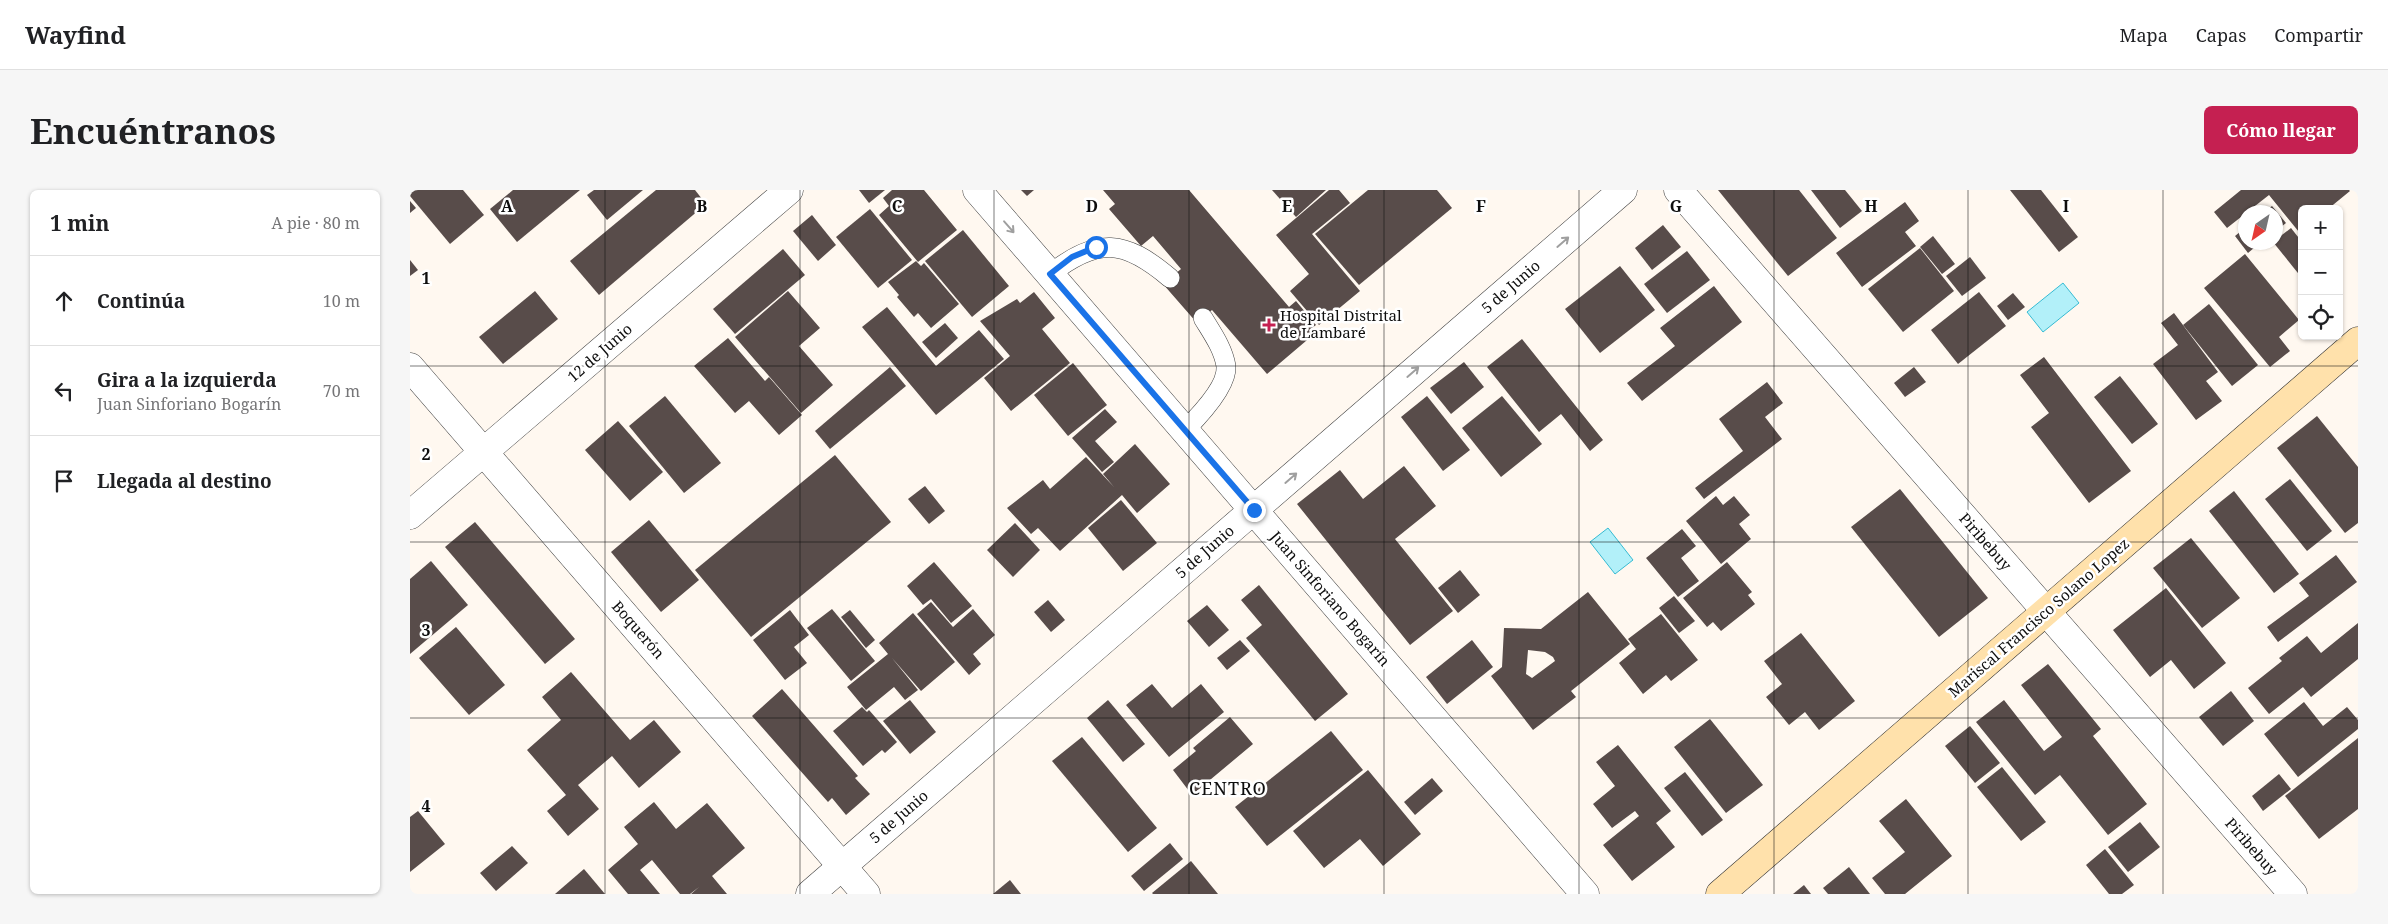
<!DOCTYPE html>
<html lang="es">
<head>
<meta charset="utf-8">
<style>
	body { margin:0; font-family:"Noto Serif",serif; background:#f6f6f6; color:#202124 }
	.controls { position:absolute; right:15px; top:15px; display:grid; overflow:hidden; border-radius:8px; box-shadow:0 1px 4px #0004 }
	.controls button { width:45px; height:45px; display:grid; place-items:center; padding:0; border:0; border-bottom:1px solid #e0e0e0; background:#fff; color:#202124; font:25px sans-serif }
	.compass { position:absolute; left:1828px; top:15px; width:45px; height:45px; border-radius:50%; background:#fff; box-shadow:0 1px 4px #0004; rotate:214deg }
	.stop { position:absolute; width:15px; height:15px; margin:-11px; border:4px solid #1a73e8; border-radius:50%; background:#fff }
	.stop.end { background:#1a73e8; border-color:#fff; box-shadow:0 1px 5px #0008 }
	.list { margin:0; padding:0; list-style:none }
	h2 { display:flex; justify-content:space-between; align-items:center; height:65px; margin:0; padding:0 20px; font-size:21px }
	h2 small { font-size:16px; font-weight:400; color:#757577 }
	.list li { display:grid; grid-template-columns:32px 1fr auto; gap:15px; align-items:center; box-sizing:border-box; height:90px; padding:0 20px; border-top:1px solid #e0e0e0 }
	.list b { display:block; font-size:19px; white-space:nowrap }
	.list p { margin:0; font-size:16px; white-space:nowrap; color:#757577 }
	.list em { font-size:16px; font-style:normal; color:#757577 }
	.icon { flex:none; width:28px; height:28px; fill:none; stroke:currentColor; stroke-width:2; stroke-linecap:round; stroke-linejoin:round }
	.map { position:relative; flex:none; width:1948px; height:704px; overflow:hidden; border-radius:8px }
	header { display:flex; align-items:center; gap:30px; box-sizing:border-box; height:70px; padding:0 25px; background:#fff; border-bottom:1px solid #e0e0e0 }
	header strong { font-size:24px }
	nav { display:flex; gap:28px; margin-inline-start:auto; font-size:18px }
	.intro { display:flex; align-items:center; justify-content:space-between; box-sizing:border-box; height:120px; padding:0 30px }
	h1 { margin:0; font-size:35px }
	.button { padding:12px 22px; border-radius:8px; background:#c52051; color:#fff; font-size:18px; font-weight:700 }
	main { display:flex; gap:30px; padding:0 30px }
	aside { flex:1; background:#fff; border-radius:8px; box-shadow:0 1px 4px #0004 }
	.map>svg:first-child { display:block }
	.water { fill:#b2f0f9; stroke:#36bbd3 }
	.building { fill:#584c4a; fill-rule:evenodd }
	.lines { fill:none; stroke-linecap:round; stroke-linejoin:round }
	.lane-casing { stroke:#414141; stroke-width:20 }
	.street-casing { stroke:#414141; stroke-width:29 }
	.secondary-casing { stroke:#303030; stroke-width:29 }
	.lane { stroke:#fff; stroke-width:19 }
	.street { stroke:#fff; stroke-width:28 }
	.secondary { stroke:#ffe1ab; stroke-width:28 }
	.oneway { stroke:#9f9f9f }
	.route { stroke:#1a73e8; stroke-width:6 }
	.grid { fill:none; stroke:#0e0e0e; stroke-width:1; stroke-opacity:0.55 }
	.poi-dot { fill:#c52051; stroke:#fff; stroke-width:2 }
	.labels { text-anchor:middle; stroke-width:5; stroke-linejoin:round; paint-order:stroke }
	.street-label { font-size:15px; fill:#0e0e0e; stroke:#fff }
	.poi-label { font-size:15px; fill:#0e0e0e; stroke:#fff; text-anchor:start }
	.quarter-label { font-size:18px; letter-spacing:1px; fill:#0e0e0e; stroke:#fff }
	.grid-label { font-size:16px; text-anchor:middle; font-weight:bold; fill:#0e0e0e; stroke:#fff; stroke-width:5; stroke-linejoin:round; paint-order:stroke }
</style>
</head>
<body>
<header>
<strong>Wayfind</strong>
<nav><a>Mapa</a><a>Capas</a><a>Compartir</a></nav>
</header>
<div class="intro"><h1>Encuéntranos</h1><a class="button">Cómo llegar</a></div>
<main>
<aside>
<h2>1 min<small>A pie · 80 m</small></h2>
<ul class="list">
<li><svg class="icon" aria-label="ahead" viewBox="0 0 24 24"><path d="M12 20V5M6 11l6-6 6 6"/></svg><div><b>Continúa</b></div><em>10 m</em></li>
<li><svg class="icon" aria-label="left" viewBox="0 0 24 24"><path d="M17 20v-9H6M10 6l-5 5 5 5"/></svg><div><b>Gira a la izquierda</b><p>Juan Sinforiano Bogarín</p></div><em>70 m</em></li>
<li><svg class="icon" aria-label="arrive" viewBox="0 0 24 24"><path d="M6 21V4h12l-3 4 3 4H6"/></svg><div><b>Llegada al destino</b></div></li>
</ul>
</aside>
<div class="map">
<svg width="1948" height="704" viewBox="0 0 1948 704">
	<rect width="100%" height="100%" fill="#fff8f0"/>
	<g class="water">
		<path d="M1653 93 1669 113 1633 142 1617 122Z"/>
		<path d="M1198 338 1223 370 1205 384 1180 352Z"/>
	</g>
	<g class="building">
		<path d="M0 0H53L74 25 40 54 0 6Z"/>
		<path d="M103 0H170L107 52 80 19Z"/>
		<path d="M184 0H233L197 30 177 5Z"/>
		<path d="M246 0H285L296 14 189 105 160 71Z"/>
		<path d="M449 0H475L459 13Z"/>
		<path d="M482 0H514L547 40 508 72 469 25 479 16 473 8Z"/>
		<path d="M611 0H624L617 6Z"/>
		<path d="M693 0H779L879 117 886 111 906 135 899 140 903 145 857 184 802 120 787 133 753 94 771 79 743 46 731 56 699 19 705 14Z"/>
		<path d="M862 0H916L886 27Z"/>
		<path d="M919 0H929L940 13 902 44 950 101 909 135 880 101 899 84 866 45Z"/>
		<path d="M958 0H1027L1042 18 949 95 905 44Z"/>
		<path d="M1308 0H1389L1427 48 1378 86Z"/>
		<path d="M1401 0H1435L1452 21 1430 38Z"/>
		<path d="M1600 0H1631L1668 47 1649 62Z"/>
		<path d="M1831 0H1939L1940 1 1918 19H1892V40L1889 42 1859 5 1817 38 1804 22Z"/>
		<path d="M0 11 6 18 0 23Z"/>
		<path d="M1495 12 1509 31 1495 42 1506 56 1452 97 1426 63Z"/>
		<path d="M1862 16 1876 33 1866 41V22H1854Z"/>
		<path d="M460 19 502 70 468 98 426 47Z"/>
		<path d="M402 25 426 55 408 71 383 41Z"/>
		<path d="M1253 35 1271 57 1242 80 1225 58Z"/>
		<path d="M1836 37V52H1851L1838 63 1825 46Z"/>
		<path d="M1881 38 1892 52V88L1863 52Z"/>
		<path d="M553 40 599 96 562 127 515 71Z"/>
		<path d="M1523 46 1545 74 1532 84 1510 57Z"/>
		<path d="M1510 58 1544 101 1493 142 1458 99Z"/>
		<path d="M373 59 395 85 325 144 303 119Z"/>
		<path d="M1277 61 1300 90 1257 123 1234 94Z"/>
		<path d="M1835 64 1889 130 1869 147 1880 161 1860 177 1794 98Z"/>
		<path d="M1560 67 1576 88 1552 106 1536 86Z"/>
		<path d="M0 70 8 80 0 86Z"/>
		<path d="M506 71 511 76 514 73 549 114 521 138 508 123 504 127 487 107 489 105 478 92Z"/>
		<path d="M1210 76 1245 120 1190 163 1155 119Z"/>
		<path d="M1304 96 1332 132 1232 211 1217 193 1265 156 1250 138Z"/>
		<path d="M125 101 148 129 93 174 69 147Z"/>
		<path d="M378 101 410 138 389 156 423 195 391 223 325 147Z"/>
		<path d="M624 102 645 128 632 139 660 173 601 221 574 188 600 166 570 131 607 109 610 113Z"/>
		<path d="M1569 102 1596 136 1548 174 1521 140Z"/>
		<path d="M1603 103 1615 117 1598 130 1587 116Z"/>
		<path d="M1799 114 1848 175 1822 196 1773 135Z"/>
		<path d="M477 117 526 176 569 140 594 169 526 225 452 137Z"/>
		<path d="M1764 123 1808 182 1796 191 1812 211 1786 230 1743 174 1768 155 1751 133Z"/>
		<path d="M535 133 548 148 526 168 512 152Z"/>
		<path d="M318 148 355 191 359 187 392 225 369 245 339 211 325 223 284 176Z"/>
		<path d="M1112 149 1193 250 1180 261 1151 224 1129 242 1077 177Z"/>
		<path d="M1634 167 1721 281 1679 313 1621 237 1639 223 1610 185Z"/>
		<path d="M1054 172 1074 197 1041 224 1020 198Z"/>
		<path d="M663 173 697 215 658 246 624 205Z"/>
		<path d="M480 177 496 196 420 259 405 241Z"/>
		<path d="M1504 177 1516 192 1495 207 1484 193Z"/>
		<path d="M1710 186 1748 234 1722 254 1684 207Z"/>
		<path d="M1357 192 1373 213 1355 227 1372 249 1294 309 1285 298 1333 261 1309 229Z"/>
		<path d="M255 206 311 273 274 303 219 236Z"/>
		<path d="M1017 206 1060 260 1033 281 991 227Z"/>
		<path d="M1092 206 1132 254 1091 287 1052 238Z"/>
		<path d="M695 219 707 232 685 251 704 272 692 282 662 248Z"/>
		<path d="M1907 226 1948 277V333L1935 343 1867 258Z"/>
		<path d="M208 231 253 282 220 311 175 260Z"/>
		<path d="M725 254 760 294 727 323 712 305 650 361 628 338 621 344 597 318 633 290 640 299 676 267 704 297 693 284Z"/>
		<path d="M425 265 481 332 341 447 285 380Z"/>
		<path d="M994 276 1026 316 985 349 1043 421 1000 455 887 314 930 280 953 309Z"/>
		<path d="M1880 289 1922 341 1897 361 1855 309Z"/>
		<path d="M515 296 535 321 519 334 498 309Z"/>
		<path d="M1490 299 1578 408 1529 447 1441 337Z"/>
		<path d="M1824 301 1889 384 1864 403 1799 321Z"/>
		<path d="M1306 306 1313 315 1324 306 1340 325 1329 334 1341 349 1311 374 1276 331Z"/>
		<path d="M711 310 747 353 713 381 678 338Z"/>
		<path d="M239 330 289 390 251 422 201 362Z"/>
		<path d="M65 332 165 449 135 474 35 357Z"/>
		<path d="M605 333 630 360 603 387 577 360Z"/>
		<path d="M1272 339 1286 356 1271 368 1289 391 1268 407 1236 368Z"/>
		<path d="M1781 348 1830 408 1792 438 1743 378Z"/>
		<path d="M1926 365 1947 392 1868 452 1857 437 1899 406 1889 393Z"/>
		<path d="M21 371 58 415 0 464V389Z"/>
		<path d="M524 372 562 416 541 433 521 409 513 415 497 396Z"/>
		<path d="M1317 372 1342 402 1338 405 1345 414 1311 441 1303 432 1297 437 1273 408Z"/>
		<path d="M1050 380 1070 405 1048 423 1028 398Z"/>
		<path d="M849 395 938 504 905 531 836 448 852 435 831 410Z"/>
		<path d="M1756 398 1816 473 1784 499 1761 470 1740 487 1703 440Z"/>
		<path d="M1178 402 1220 454 1161 501 1166 507 1123 540 1081 486 1092 477 1094 438 1131 439ZM1118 460 1135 462 1143 467 1145 471 1122 488 1116 484Z"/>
		<path d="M1264 406 1285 431 1269 443 1249 418Z"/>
		<path d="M638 410 655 430 641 442 624 422Z"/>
		<path d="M521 412 543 437 563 419 585 445 563 464 571 474 559 485 507 424Z"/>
		<path d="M797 415 819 440 799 457 777 431Z"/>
		<path d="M422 419 465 471 441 491 397 438Z"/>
		<path d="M380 420 399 445 384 457 397 473 375 490 343 450Z"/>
		<path d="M440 420 465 450 456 458 431 427Z"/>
		<path d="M503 423 545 472 511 501 482 468 508 500 495 510 484 497 456 520 437 497 478 464 469 453Z"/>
		<path d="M1251 424 1288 470 1261 491 1256 485 1233 504 1209 473 1226 459 1218 449Z"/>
		<path d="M1948 433V469L1901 507 1893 497 1859 524 1838 498 1872 471 1869 468 1897 446 1911 463Z"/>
		<path d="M46 437 95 495 59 525 9 468Z"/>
		<path d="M1391 443 1445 511 1409 540 1395 522 1379 535 1356 507 1372 494 1354 471Z"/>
		<path d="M830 450 840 461 817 480 807 468Z"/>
		<path d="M1062 450 1083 477 1037 514 1016 487Z"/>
		<path d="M1638 474 1691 539 1683 546 1737 614 1698 645 1650 585 1625 605 1566 532 1594 510 1634 561 1652 547 1611 495Z"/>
		<path d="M161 482 220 550 244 530 271 562 229 598 202 566 168 595 189 619 158 646 137 621 156 605 117 560 151 530 132 507Z"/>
		<path d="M742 494 762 518 791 494 814 522 759 567 716 515Z"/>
		<path d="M372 499 448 586 445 588 460 604 436 625 422 608 418 612 342 526Z"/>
		<path d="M1821 501 1844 531 1813 556 1789 527Z"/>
		<path d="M500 510 526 542 500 564 473 531Z"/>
		<path d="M698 510 735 554 713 572 677 528Z"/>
		<path d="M1894 512 1913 536 1937 517 1948 530V539L1888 587 1854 544Z"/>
		<path d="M452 517 457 522 459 520 487 552 475 563 472 560 453 576 423 541Z"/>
		<path d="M820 527 843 554 782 605 763 580 786 561 783 558Z"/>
		<path d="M1300 529 1353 595 1316 623 1264 557Z"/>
		<path d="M1560 536 1590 573 1565 593 1535 556Z"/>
		<path d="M921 541 953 580 857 656 825 617Z"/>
		<path d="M672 547 747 638 718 662 642 571Z"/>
		<path d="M1948 548V619L1909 649 1875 606Z"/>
		<path d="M1208 555 1261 621 1246 633 1265 657 1222 691 1193 655 1229 626 1225 621 1202 638 1183 614 1205 596 1186 572Z"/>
		<path d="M1592 577 1636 632 1611 651 1567 597Z"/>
		<path d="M958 580 1011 644 973 676 950 649 914 678 883 641Z"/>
		<path d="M1275 582 1313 630 1292 646 1254 598Z"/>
		<path d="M1869 584 1881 599 1853 621 1842 606Z"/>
		<path d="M1022 588 1033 601 1005 625 994 612Z"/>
		<path d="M1496 609 1542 666 1495 704H1475L1462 688 1495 662 1469 631Z"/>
		<path d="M244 612 266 639 297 613 335 658 302 686 317 704H281L289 697 280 704H270L242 670 230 680 250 704H218L198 680 228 654 214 637Z"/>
		<path d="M8 621 35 654 0 682V627Z"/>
		<path d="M1730 632 1750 657 1718 682 1698 657Z"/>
		<path d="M760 653 773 669 734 701 721 686Z"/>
		<path d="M102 656 118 673 86 701 70 683Z"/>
		<path d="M1695 659 1724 695 1712 704H1699L1676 675Z"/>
		<path d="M781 671 808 704H743L742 703Z"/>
		<path d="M1439 677 1460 704H1418L1413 698Z"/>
		<path d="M174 679 195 704H145Z"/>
		<path d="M600 690 611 704H583Z"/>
		<path d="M1394 695 1401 704H1383Z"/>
	</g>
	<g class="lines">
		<g class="lane-casing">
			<g id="lane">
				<path d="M640 84C688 47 714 49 760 88"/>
				<path d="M775 240C788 227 818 196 816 176 813 158 802 143 793 128"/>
			</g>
		</g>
		<g class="street-casing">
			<g id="street">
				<path d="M567 0 1175 704"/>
				<path d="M1268 0 1883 704"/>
				<path d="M0 177 456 704"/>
				<path d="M0 325 379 0"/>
				<path d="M400 704 1213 0"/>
			</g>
		</g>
		<g class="secondary-casing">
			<path id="secondary" d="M1310 704 1948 151"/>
		</g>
		<use href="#lane" class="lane"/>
		<use href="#street" class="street"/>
		<use href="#secondary" class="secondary"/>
	</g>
	<defs><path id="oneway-shaft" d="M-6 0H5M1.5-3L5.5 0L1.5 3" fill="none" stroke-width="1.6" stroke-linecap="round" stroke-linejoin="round" transform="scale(1.25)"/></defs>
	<g class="oneway">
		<use href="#oneway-shaft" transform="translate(599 37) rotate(49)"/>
		<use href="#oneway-shaft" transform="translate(1153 52) rotate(-41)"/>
		<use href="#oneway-shaft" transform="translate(1003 182) rotate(-41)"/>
		<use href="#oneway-shaft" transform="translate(881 288) rotate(-41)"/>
	</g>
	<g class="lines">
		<path class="route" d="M686 57 662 67 640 84 844 320"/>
	</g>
	<path class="grid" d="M195 0V704M390 0V704M584 0V704M779 0V704M974 0V704M1169 0V704M1364 0V704M1558 0V704M1753 0V704M0 176H1948M0 352H1948M0 528H1948"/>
	<path class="poi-dot" d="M856.5 127.5h5v5h5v5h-5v5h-5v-5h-5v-5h5z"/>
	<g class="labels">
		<g class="street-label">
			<text transform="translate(1101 97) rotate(-41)" y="5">5 de Junio</text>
			<text transform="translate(190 163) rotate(-41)" y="5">12 de Junio</text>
			<text transform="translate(1575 352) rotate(49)" y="5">Piribebuy</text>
			<text transform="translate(795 362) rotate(-41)" y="5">5 de Junio</text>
			<text transform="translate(920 409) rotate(49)" y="5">Juan Sinforiano Bogarín</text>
			<text transform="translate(1629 428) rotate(-41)" y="5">Mariscal Francisco Solano Lopez</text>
			<text transform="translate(228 440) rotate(49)" y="5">Boquerón</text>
			<text transform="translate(489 627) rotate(-41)" y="5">5 de Junio</text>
			<text transform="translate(1841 657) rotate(49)" y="5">Piribebuy</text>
		</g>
		<g class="poi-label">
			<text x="870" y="131">Hospital Distrital<tspan x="870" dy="17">de Lambaré</tspan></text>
		</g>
		<g class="quarter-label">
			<text x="818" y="605">CENTRO</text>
		</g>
	</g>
	<g class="grid-label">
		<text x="97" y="22">A</text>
		<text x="292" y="22">B</text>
		<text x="487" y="22">C</text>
		<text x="682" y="22">D</text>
		<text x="877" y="22">E</text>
		<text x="1071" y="22">F</text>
		<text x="1266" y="22">G</text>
		<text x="1461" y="22">H</text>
		<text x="1656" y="22">I</text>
		<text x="16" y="94">1</text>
		<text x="16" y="270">2</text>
		<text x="16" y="446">3</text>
		<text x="16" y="622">4</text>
	</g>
</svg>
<div class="controls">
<button>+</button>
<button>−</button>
<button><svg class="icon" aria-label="locate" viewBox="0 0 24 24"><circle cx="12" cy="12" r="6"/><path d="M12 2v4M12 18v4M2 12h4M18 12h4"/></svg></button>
</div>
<svg class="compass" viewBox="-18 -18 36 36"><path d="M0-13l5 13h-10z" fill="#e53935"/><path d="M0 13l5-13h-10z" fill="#757577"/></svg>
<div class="stop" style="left:686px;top:57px"></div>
<div class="stop end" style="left:844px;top:320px"></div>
</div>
</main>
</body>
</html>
